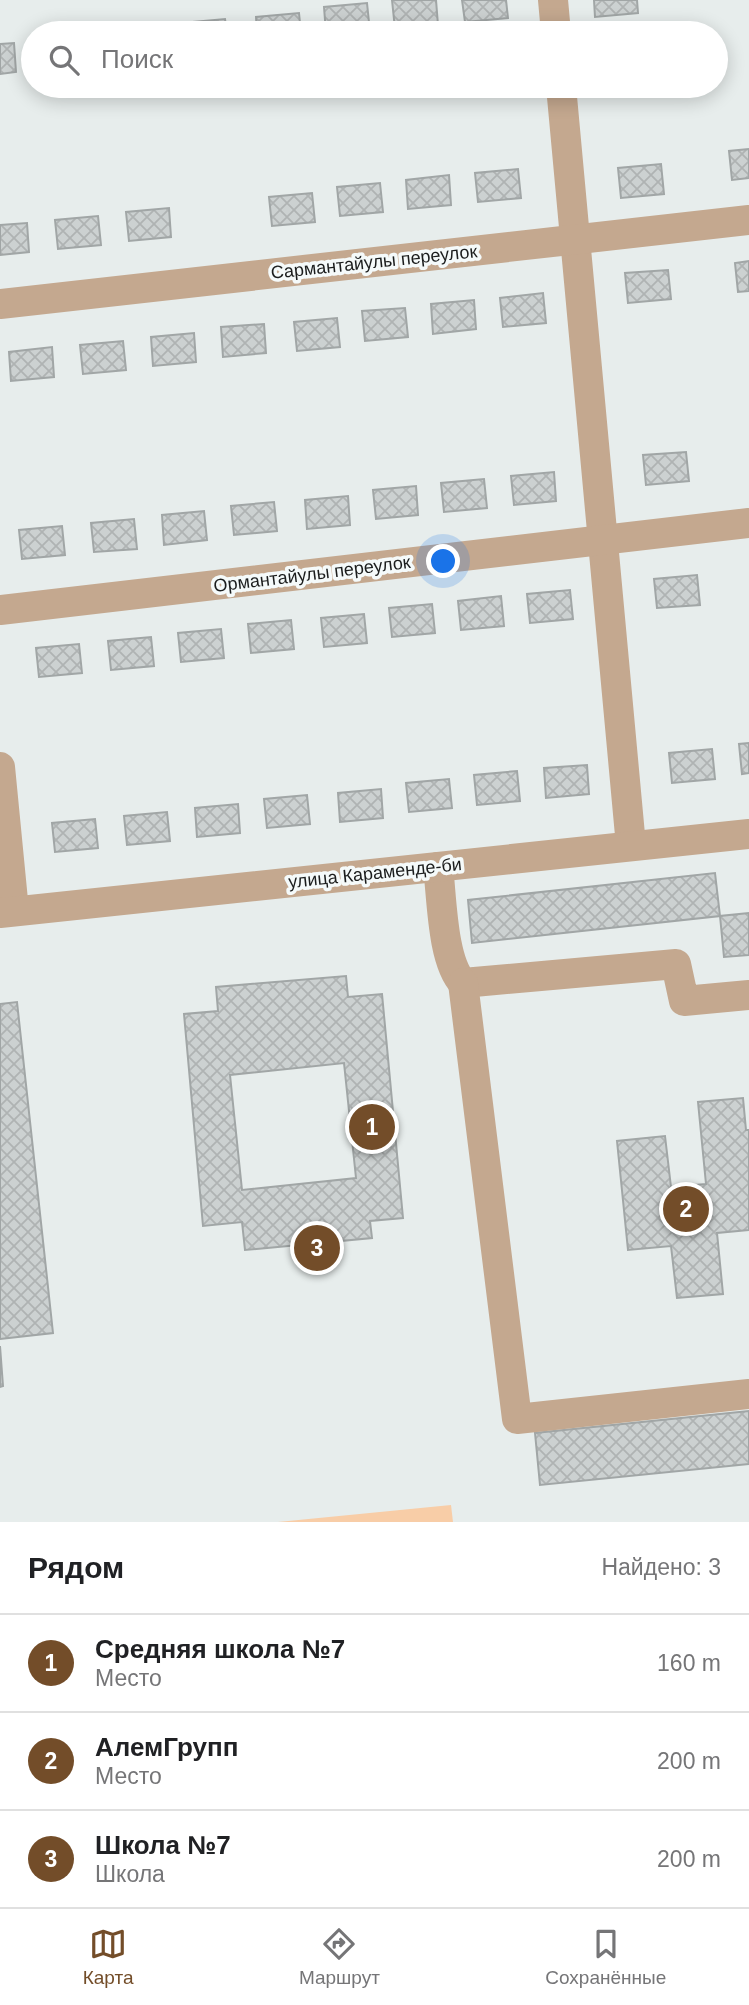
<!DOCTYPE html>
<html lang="ru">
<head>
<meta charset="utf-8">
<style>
	body { margin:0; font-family:Helvetica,sans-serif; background:#f6f6f6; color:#202124 }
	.you { position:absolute; left:444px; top:562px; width:24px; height:24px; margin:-18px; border:5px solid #fff; border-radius:50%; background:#1a73e8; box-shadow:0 0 0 10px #1a73e833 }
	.badge { display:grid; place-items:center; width:46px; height:46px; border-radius:50%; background:#734d29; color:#fff; font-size:23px; font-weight:700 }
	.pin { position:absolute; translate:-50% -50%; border:4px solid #fff; box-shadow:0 2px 7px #0006 }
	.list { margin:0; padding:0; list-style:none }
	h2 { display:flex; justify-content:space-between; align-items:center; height:91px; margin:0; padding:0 28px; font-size:30px }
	h2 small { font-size:23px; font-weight:400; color:#757577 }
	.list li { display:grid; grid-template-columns:46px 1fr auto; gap:21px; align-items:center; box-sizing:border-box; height:98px; padding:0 28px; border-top:2px solid #e0e0e0 }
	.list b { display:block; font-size:26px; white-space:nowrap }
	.list p { margin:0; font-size:23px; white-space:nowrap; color:#757577 }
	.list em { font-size:23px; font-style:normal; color:#757577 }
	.icon { flex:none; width:38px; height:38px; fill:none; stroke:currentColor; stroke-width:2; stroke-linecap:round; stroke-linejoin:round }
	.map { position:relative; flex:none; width:749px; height:1522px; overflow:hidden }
	.search { position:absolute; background:#fff; box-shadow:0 4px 18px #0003; left:21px; right:21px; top:21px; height:77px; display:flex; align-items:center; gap:18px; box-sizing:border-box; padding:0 24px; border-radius:38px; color:#757577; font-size:26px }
	.sheet { height:385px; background:#fff }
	nav { display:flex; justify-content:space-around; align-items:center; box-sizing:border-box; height:98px; border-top:2px solid #e0e0e0; background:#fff; font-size:19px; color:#757577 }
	nav a { display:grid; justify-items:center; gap:4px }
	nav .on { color:#734d29 }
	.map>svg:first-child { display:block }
	.garden { fill:#f8cda7 }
	.building { fill:url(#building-cross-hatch); stroke:#a1a6a6; stroke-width:2; fill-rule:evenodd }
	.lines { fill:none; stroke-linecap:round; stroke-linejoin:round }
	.minor { stroke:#c4a88f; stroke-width:30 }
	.labels { text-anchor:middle; stroke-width:7; stroke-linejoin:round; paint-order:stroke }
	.street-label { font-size:18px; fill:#1b1d1d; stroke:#f5fafa }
</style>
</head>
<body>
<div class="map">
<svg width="749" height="1522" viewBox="0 0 749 1522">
	<defs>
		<pattern id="building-cross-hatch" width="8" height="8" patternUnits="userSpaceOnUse" patternTransform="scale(1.75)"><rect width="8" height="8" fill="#ccd1d1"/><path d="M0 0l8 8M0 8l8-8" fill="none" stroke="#afb3b3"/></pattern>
	</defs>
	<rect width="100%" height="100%" fill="#e7edec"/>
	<path class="garden" d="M451 1505 453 1522H278Z"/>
	<g class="building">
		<path d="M392 0H436L438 25 395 29Z"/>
		<path d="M462 0H506L508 18 465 22Z"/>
		<path d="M594 0H637L638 13 595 17Z"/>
		<path d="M367 3 370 32 326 33 324 7Z"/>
		<path d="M299 13 301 33H257L256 17Z"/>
		<path d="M225 19 227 33H183L182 23Z"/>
		<path d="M156 29V33H113V32Z"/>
		<path d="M14 43 16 72 0 74V44Z"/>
		<path d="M749 149V178L732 180 729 151Z"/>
		<path d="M661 164 664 194 621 198 618 168Z"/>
		<path d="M518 169 521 198 478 202 475 173Z"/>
		<path d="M449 175 451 205 408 209 406 180Z"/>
		<path d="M380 183 383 212 340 216 337 187Z"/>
		<path d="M312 193 315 222 272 226 269 197Z"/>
		<path d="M169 208 171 237 129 241 126 212Z"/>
		<path d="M98 216 101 245 58 249 55 220Z"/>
		<path d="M27 223 29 252 0 255V225Z"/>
		<path d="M749 261V291L738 292 735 263Z"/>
		<path d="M668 270 671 299 628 303 625 273Z"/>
		<path d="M543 293 546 323 503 327 500 298Z"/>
		<path d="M474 300 476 329 433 334 431 304Z"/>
		<path d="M405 308 408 337 365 341 362 311Z"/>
		<path d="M337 318 340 347 297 351 294 322Z"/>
		<path d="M264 324 266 353 223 357 221 327Z"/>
		<path d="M194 333 196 362 153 366 151 337Z"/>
		<path d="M123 341 126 370 83 374 80 345Z"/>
		<path d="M52 347 54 377 11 381 9 352Z"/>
		<path d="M686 452 689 481 646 485 643 455Z"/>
		<path d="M554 472 556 501 514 505 511 476Z"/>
		<path d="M484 479 487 508 444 512 441 483Z"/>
		<path d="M416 486 418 515 376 519 373 490Z"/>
		<path d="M348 496 350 525 307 529 305 500Z"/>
		<path d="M274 502 277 531 234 535 231 506Z"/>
		<path d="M204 511 207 540 164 545 162 515Z"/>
		<path d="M134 519 137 549 94 552 91 523Z"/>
		<path d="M62 526 65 555 22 559 19 530Z"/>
		<path d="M697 575 700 605 657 608 654 579Z"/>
		<path d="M570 590 573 619 530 623 527 594Z"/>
		<path d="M501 596 504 626 461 630 458 601Z"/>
		<path d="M432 604 435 633 392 637 389 608Z"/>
		<path d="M364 614 367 643 324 647 321 618Z"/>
		<path d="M291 620 294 649 251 653 248 624Z"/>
		<path d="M221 629 224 658 181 662 178 633Z"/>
		<path d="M151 637 154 666 111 670 108 641Z"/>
		<path d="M79 644 82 673 39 677 36 648Z"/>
		<path d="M749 743V773L742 774 739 744Z"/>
		<path d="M712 749 715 779 672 783 669 753Z"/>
		<path d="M587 765 589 794 546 798 544 768Z"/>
		<path d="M517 771 520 801 477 805 474 775Z"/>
		<path d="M449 779 452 808 409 812 406 783Z"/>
		<path d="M381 789 383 818 340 822 338 793Z"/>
		<path d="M307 795 310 824 267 828 264 799Z"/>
		<path d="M238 804 240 833 197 837 195 808Z"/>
		<path d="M167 812 170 841 127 845 124 816Z"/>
		<path d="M95 819 98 848 55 852 52 823Z"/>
		<path d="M715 873 720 916 472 943 468 900Z"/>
		<path d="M749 913V955L724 957 720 916Z"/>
		<path d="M346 976 348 997 382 994 403 1218 370 1221 372 1238 245 1250 242 1222 203 1226 184 1014 218 1011 216 987ZM344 1063 356 1178 242 1190 230 1075Z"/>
		<path d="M17 1002 53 1333 0 1339V1004Z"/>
		<path d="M743 1098 746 1130H749V1230L717 1233 723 1294 677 1298 671 1246 628 1250 617 1141 665 1136 671 1187 706 1184 698 1102Z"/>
		<path d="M0 1346 3 1386 0 1387Z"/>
		<path d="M749 1411V1464L540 1485 535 1433Z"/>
	</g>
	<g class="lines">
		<g class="minor">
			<path d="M553 0 556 33"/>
			<path d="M561 86 631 846"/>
			<path d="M0 304 749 220"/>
			<path d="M0 610 749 523"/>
			<path d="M0 767 14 911"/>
			<path d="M438 867C442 898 442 961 463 983L676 964 684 1001 749 995"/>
			<path d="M0 913 749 834"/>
			<path d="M463 983 517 1419 749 1394"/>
		</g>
	</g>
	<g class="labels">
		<g class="street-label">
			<text transform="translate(374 262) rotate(-6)" y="6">Сармантайулы переулок</text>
			<text transform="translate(312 574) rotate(-7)" y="6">Ормантайулы переулок</text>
			<text transform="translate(375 873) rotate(-6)" y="6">улица Караменде-би</text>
		</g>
	</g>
</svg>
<div class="you"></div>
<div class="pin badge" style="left:372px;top:1127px">1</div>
<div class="pin badge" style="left:686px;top:1209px">2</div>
<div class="pin badge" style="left:317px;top:1248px">3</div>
<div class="search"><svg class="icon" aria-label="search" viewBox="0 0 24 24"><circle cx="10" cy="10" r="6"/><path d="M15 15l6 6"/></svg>Поиск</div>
</div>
<section class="sheet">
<h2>Рядом<small>Найдено: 3</small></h2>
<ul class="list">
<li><span class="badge">1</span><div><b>Средняя школа №7</b><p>Место</p></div><em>160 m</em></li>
<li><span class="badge">2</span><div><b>АлемГрупп</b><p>Место</p></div><em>200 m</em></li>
<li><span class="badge">3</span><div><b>Школа №7</b><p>Школа</p></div><em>200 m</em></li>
</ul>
</section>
<nav>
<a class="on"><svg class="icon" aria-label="map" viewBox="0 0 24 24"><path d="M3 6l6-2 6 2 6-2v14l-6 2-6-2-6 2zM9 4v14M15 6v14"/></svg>Карта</a>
<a><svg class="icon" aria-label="directions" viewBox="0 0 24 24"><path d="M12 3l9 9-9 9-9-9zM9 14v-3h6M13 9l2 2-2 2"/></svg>Маршрут</a>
<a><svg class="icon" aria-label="saved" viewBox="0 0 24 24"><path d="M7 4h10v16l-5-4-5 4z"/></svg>Сохранённые</a>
</nav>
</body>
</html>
